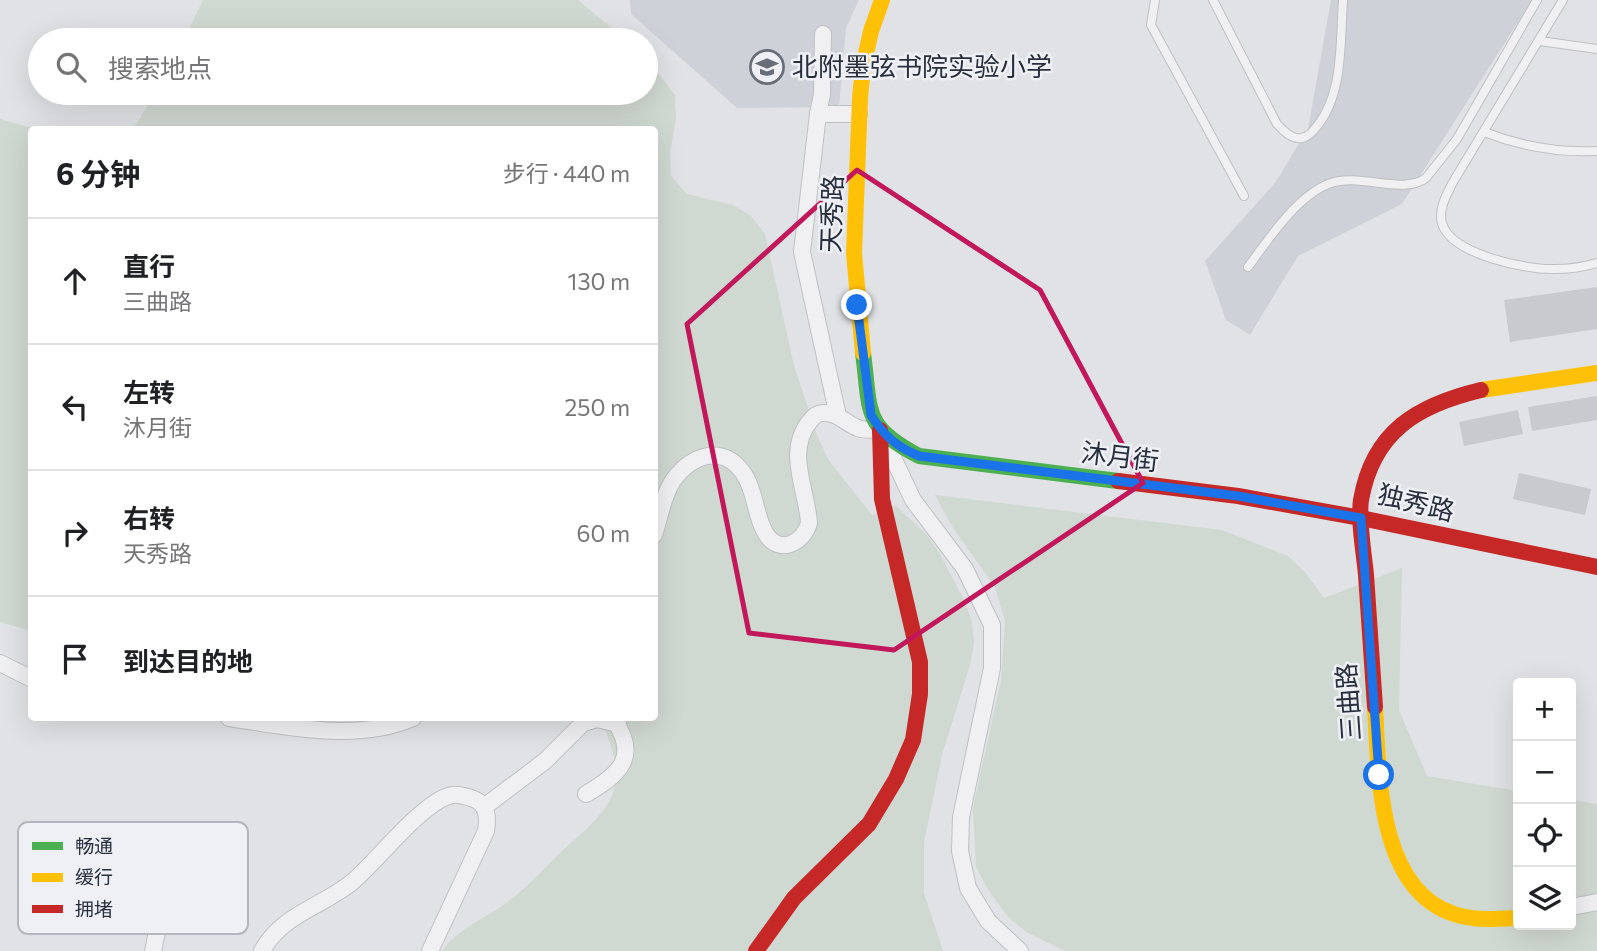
<!DOCTYPE html>
<html lang="zh">
<head>
<meta charset="utf-8">
<style>
	body { margin:0; font-family:Commissioner,"Noto Sans SC",sans-serif; background:#f2f2f2; color:#202124 }
	.controls { position:absolute; right:21px; bottom:21px; display:grid; overflow:hidden; border-radius:7px; box-shadow:0 7px 28px #0002 }
	.controls button { width:63px; height:63px; display:grid; place-items:center; padding:0; border:0; border-bottom:2px solid #e0e0e0; background:#fff; color:#202124; font:35px sans-serif }
	.stop { position:absolute; width:21px; height:21px; margin:-16px; border:5px solid #1a73e8; border-radius:50%; background:#fff }
	.stop.end { background:#1a73e8; border-color:#fff; box-shadow:0 2px 7px #0008 }
	.list { margin:0; padding:0; list-style:none }
	h2 { display:flex; justify-content:space-between; align-items:center; height:91px; margin:0; padding:0 28px; font-size:30px }
	h2 small { font-size:23px; font-weight:400; color:#757577 }
	.list li { display:grid; grid-template-columns:46px 1fr auto; gap:21px; align-items:center; box-sizing:border-box; height:126px; padding:0 28px; border-top:2px solid #e0e0e0 }
	.list b { display:block; font-size:26px; white-space:nowrap }
	.list p { margin:0; font-size:23px; white-space:nowrap; color:#757577 }
	.list em { font-size:23px; font-style:normal; color:#757577 }
	.icon { flex:none; width:38px; height:38px; fill:none; stroke:currentColor; stroke-width:2; stroke-linecap:round; stroke-linejoin:round }
	.map { position:relative; flex:none; width:1597px; height:951px; overflow:hidden }
	.search { position:absolute; background:#fff; box-shadow:0 7px 28px #0002; left:28px; top:28px; width:630px; height:77px; display:flex; align-items:center; gap:18px; box-sizing:border-box; padding:0 24px; border-radius:38px; color:#757577; font-size:26px }
	.panel { position:absolute; background:#fff; box-shadow:0 7px 28px #0002; left:28px; top:126px; width:630px; height:595px; border-radius:7px }
	.map>svg:first-child { display:block }
	.built { fill:#ced1d8 }
	.green { fill:#d0d9d1 }
	.building { fill:#c9cacd }
	.lines { fill:none; stroke-linecap:round; stroke-linejoin:round }
	.lane-casing { stroke:#bec0c3; stroke-width:10 }
	.street-casing { stroke:#bec0c3; stroke-width:18 }
	.lane { stroke:#f0f0f2; stroke-width:8 }
	.street { stroke:#f0f0f2; stroke-width:16 }
	.fast { stroke:#4caf50; stroke-width:16 }
	.slow { stroke:#ffc107; stroke-width:16 }
	.jam { stroke:#c62828; stroke-width:16 }
	.route { stroke:#1a73e8; stroke-width:9 }
	.marked { fill:none; stroke:#c2185b; stroke-width:5; stroke-linejoin:round }
	.labels { text-anchor:middle; stroke-width:5; stroke-linejoin:round; paint-order:stroke }
	.poi-label { font-size:26px; fill:#282f3e; stroke:#eef0f5; text-anchor:start }
	.street-label { font-size:26px; fill:#282f3e; stroke:#eef0f5 }
	.key { fill:#eef0f5; stroke:#b3b6be; stroke-width:2 }
	.key-label { font-size:19px; fill:#282f3e }
</style>
</head>
<body>
<div class="map">
<svg width="1597" height="951" viewBox="0 0 1597 951">
	<rect width="100%" height="100%" fill="#e0e2e5"/>
	<g class="built">
		<path d="M630 0H859L846 28 839 107 737 108 631 14Z"/>
		<path d="M1331 0H1532L1402 204 1298 256 1250 335 1226 320 1205 261 1275 183 1308 129Z"/>
	</g>
	<g class="green">
		<path d="M203 0H578L626 40H184Z"/>
		<path d="M646 58 675 95 676 118 670 153 671 176 687 194 733 205 751 216 765 234 794 366 817 435 828 459 872 515 895 505 927 535 940 554 963 598 972 621 974 643 970 665 942 755 924 843V893L943 951H442C457 930 482 920 502 906 521 893 538 875 554 859 575 837 613 813 616 780 618 757 607 739 602 718H654V130H129L137 123 155 93H646Z"/>
		<path d="M0 119 36 129 32 130 31 631 0 622Z"/>
		<path d="M935 495 1222 530 1288 556 1305 572 1324 598 1402 568 1399 710 1427 776 1518 791V925H1571V800L1597 804V951H1065L1028 933 1009 918 987 888 976 867 973 808 1001 680 1005 622 995 587 953 528Z"/>
	</g>
	<g class="building">
		<path d="M1597 287V329L1510 342 1504 300Z"/>
		<path d="M1597 396V420L1532 431 1528 407Z"/>
		<path d="M1518 410 1523 434 1464 446 1459 422Z"/>
		<path d="M1519 473 1591 489 1585 515 1513 499Z"/>
	</g>
	<g class="lines">
		<g class="lane-casing">
			<g id="lane">
				<path d="M1155 0 1151 25 1244 196"/>
				<path d="M1213 0 1277 124C1282 129 1287 135 1293 137 1302 140 1307 137 1313 131 1344 98 1340 43 1343 0"/>
				<path d="M1563 0 1453 182C1447 194 1438 209 1442 223 1450 254 1526 270 1554 269 1568 269 1583 267 1597 263"/>
				<path d="M1540 41 1597 49"/>
				<path d="M1484 132C1520 146 1559 153 1597 151"/>
				<path d="M1248 267C1268 240 1298 194 1331 183 1359 173 1404 195 1426 178L1457 139 1537 0"/>
			</g>
		</g>
		<g class="street-casing">
			<g id="street">
				<path d="M823 34 822 94 818 114 802 252 838 416"/>
				<path d="M818 114H859"/>
				<path d="M654 535C660 517 663 495 674 479 693 454 724 444 744 474 756 492 755 517 766 534 780 556 804 542 809 523 807 490 785 451 810 421 813 417 818 413 823 413 838 412 846 424 858 428 864 431 874 429 880 430L913 500 965 569 992 625V668L961 817 960 851 968 888 988 921 1020 951"/>
				<path d="M0 663 32 679"/>
				<path d="M229 718C288 727 358 742 413 718"/>
				<path d="M586 794C620 774 640 757 613 718"/>
				<path d="M484 807 545 761 583 723 597 719 618 724 617 718"/>
				<path d="M141 866 162 907 153 951"/>
				<path d="M1571 907 1597 902"/>
				<path d="M262 951C281 915 321 907 351 883 376 863 424 799 453 795 459 794 468 797 474 799 488 805 488 818 486 831L430 951"/>
			</g>
		</g>
		<use href="#lane" class="lane"/>
		<use href="#street" class="street"/>
		<path class="fast" d="M863 353C871 412 862 426 919 456L1118 481"/>
		<g class="slow">
			<path d="M863 353 854 253 860 98 863 67 871 31 882 0"/>
			<path d="M1481 390 1597 373"/>
			<path d="M1375 707C1379 773 1377 889 1454 914 1475 921 1497 919 1518 918"/>
		</g>
		<g class="jam">
			<path d="M1118 481 1238 496 1361 518 1597 567"/>
			<path d="M1375 707C1372 663 1369 619 1366 575 1364 553 1358 521 1361 500 1373 431 1418 405 1481 390"/>
			<path d="M756 951 794 898 869 824 896 779 913 740 920 694V662L882 499 880 430"/>
		</g>
	</g>
	<g class="lines">
		<path class="route" d="M857 305 871 415C883 435 897 447 919 456L1238 496 1361 518 1379 775"/>
	</g>
	<path class="marked" d="M857 170 1040 290 1143 483 894 650 749 633 687 324Z"/>
	<defs>
		<g id="school-ring" transform="scale(1.75)"><circle r="9.5" fill="#eef0f5" stroke="#686e78" stroke-width="1.5"/><path d="M0-5L7-2L0 1L-7-2ZM-4 1L0 2.5L4 1V4Q0 6-4 4Z" fill="#686e78"/></g>
	</defs>
	<g fill-rule="evenodd">
		<use href="#school-ring" x="767" y="67"/>
	</g>
	<g class="labels">
		<g class="poi-label">
			<text x="792" y="76">北附墨弦书院实验小学</text>
		</g>
		<g class="street-label">
			<text transform="translate(832 214) rotate(-88)" y="9">天秀路</text>
			<text transform="translate(1120 457) rotate(7)" y="9">沐月街</text>
			<text transform="translate(1416 503) rotate(14)" y="9">独秀路</text>
			<text transform="translate(1349 702) rotate(-94)" y="9">三曲路</text>
		</g>
	</g>
	<rect x="18" y="822" width="230" height="112" rx="10" class="key"/>
	<rect x="32" y="842" width="31" height="8" fill="#4caf50"/>
	<rect x="32" y="873" width="31" height="9" fill="#ffc107"/>
	<rect x="32" y="905" width="31" height="8" fill="#c62828"/>
	<g class="key-label">
		<text x="75" y="853">畅通</text>
		<text x="75" y="884">缓行</text>
		<text x="75" y="916">拥堵</text>
	</g>
</svg>
<div class="controls">
<button>+</button>
<button>−</button>
<button><svg class="icon" aria-label="locate" viewBox="0 0 24 24"><circle cx="12" cy="12" r="6"/><path d="M12 2v4M12 18v4M2 12h4M18 12h4"/></svg></button>
<button><svg class="icon" aria-label="layers" viewBox="0 0 24 24"><path d="M12 4l9 5-9 5-9-5zM3 14l9 5 9-5"/></svg></button>
</div>
<div class="stop" style="left:1379px;top:775px"></div>
<div class="stop end" style="left:857px;top:305px"></div>
<div class="search"><svg class="icon" aria-label="search" viewBox="0 0 24 24"><circle cx="10" cy="10" r="6"/><path d="M15 15l6 6"/></svg>搜索地点</div>
<section class="panel">
<h2>6 分钟<small>步行 · 440 m</small></h2>
<ul class="list">
<li><svg class="icon" aria-label="ahead" viewBox="0 0 24 24"><path d="M12 20V5M6 11l6-6 6 6"/></svg><div><b>直行</b><p>三曲路</p></div><em>130 m</em></li>
<li><svg class="icon" aria-label="left" viewBox="0 0 24 24"><path d="M17 20v-9H6M10 6l-5 5 5 5"/></svg><div><b>左转</b><p>沐月街</p></div><em>250 m</em></li>
<li><svg class="icon" aria-label="right" viewBox="0 0 24 24"><path d="M7 20v-9h11M14 6l5 5-5 5"/></svg><div><b>右转</b><p>天秀路</p></div><em>60 m</em></li>
<li><svg class="icon" aria-label="arrive" viewBox="0 0 24 24"><path d="M6 21V4h12l-3 4 3 4H6"/></svg><div><b>到达目的地</b></div></li>
</ul>
</section>
</div>
</body>
</html>
